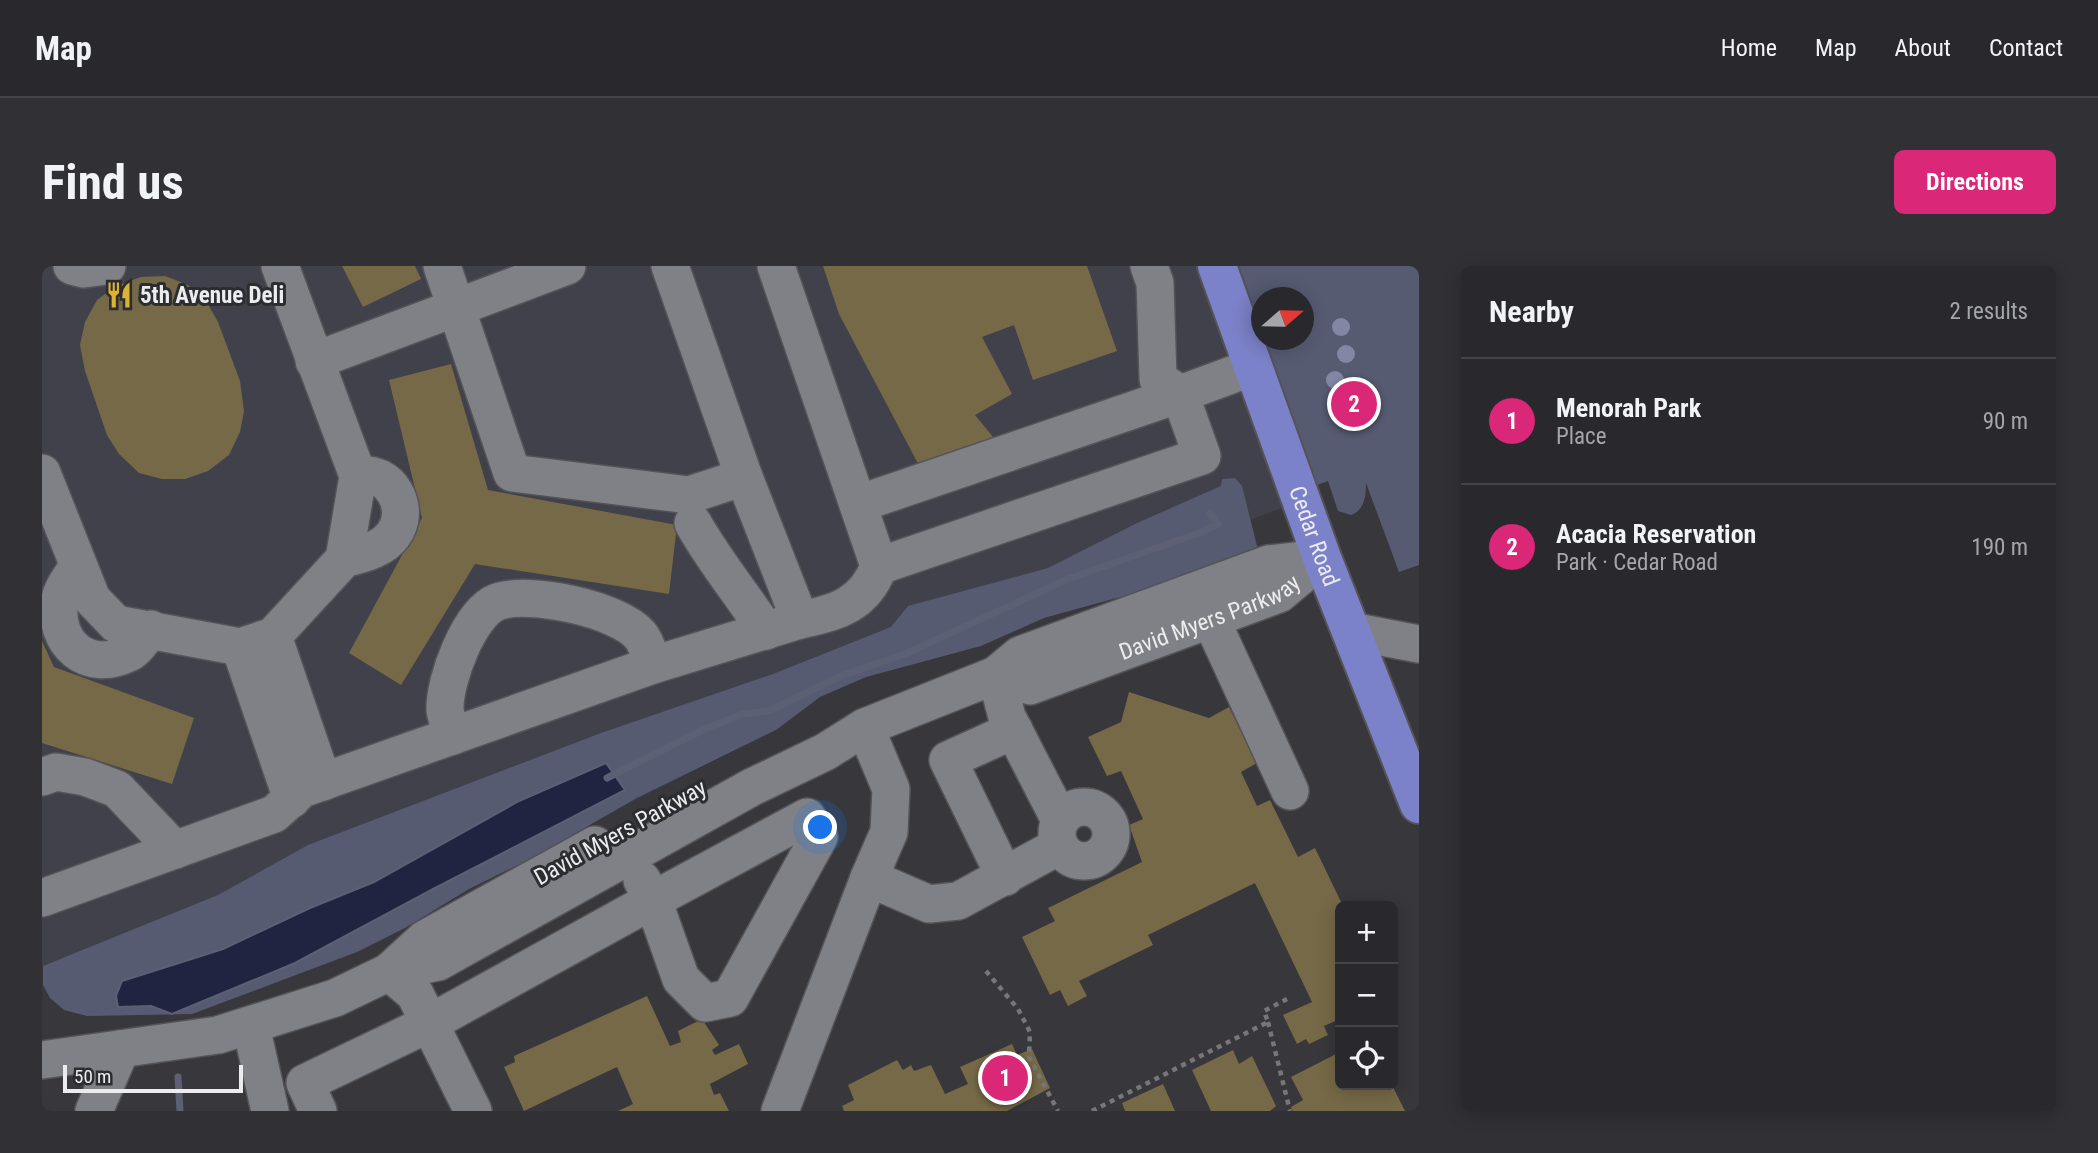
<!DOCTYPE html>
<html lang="en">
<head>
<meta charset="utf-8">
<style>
	body { margin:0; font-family:"Roboto Condensed",sans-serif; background:#313135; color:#f1f3f6 }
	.controls { position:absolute; right:21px; bottom:21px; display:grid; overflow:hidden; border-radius:10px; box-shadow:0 4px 18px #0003 }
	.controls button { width:63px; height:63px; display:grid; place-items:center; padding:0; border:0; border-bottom:2px solid #454549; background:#29292d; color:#f1f3f6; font:35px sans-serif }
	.compass { position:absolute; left:1209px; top:21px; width:63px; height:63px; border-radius:50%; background:#29292d; box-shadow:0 4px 18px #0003; rotate:70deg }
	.scale { position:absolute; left:21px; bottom:18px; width:180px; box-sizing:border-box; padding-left:7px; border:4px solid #ececef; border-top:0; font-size:19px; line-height:24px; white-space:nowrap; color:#ececef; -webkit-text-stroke:5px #2c2d31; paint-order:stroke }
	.you { position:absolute; left:779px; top:562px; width:24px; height:24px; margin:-18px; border:5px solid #fff; border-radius:50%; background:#1a73e8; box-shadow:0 0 0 10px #1a73e833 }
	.badge { display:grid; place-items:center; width:46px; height:46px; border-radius:50%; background:#db2777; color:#fff; font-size:23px; font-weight:700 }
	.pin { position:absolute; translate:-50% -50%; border:4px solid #fff; box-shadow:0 2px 7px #0006 }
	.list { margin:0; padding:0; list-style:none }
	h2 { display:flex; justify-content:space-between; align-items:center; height:91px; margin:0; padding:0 28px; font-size:30px }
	h2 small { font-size:23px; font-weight:400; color:#a5a6aa }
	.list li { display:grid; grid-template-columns:46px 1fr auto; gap:21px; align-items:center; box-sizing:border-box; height:126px; padding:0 28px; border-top:2px solid #454549 }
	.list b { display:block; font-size:26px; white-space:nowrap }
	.list p { margin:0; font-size:23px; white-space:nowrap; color:#a5a6aa }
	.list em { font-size:23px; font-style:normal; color:#a5a6aa }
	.icon { flex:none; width:38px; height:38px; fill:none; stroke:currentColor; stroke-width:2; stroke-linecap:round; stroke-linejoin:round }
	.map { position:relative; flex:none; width:1377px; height:845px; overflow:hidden; border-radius:10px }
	header { display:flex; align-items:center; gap:42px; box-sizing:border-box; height:98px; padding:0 35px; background:#29292d; border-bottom:2px solid #454549 }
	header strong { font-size:33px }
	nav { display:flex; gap:38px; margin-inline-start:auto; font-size:24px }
	.intro { display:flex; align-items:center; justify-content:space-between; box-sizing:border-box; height:168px; padding:0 42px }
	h1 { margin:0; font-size:49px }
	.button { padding:18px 32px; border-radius:10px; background:#db2777; color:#fff; font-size:24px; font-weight:700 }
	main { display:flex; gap:42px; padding:0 42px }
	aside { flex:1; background:#29292d; border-radius:10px; box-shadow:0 4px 18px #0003 }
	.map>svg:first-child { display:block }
	.built { fill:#40414b }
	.green { fill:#565b72 }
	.water { fill:#202440; stroke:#5d6074; stroke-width:2 }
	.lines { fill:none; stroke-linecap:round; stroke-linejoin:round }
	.stream { stroke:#5d6074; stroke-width:7 }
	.building { fill:#766947 }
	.minor-casing { stroke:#545458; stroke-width:40 }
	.major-casing { stroke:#545458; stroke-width:42 }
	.path { stroke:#77777b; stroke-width:4.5; stroke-dasharray:5 5; stroke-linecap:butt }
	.minor { stroke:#808186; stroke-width:37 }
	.major { stroke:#7c82c9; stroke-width:38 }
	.tree { fill:#8387a3 }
	.labels { text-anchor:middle; stroke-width:6; stroke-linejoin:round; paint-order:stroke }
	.poi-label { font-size:23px; font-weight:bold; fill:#ececef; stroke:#2c2d31; text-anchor:start }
	.street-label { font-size:23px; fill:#ececef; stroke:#2c2d31 }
</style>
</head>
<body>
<header>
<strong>Map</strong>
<nav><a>Home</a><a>Map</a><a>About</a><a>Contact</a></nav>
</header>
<div class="intro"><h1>Find us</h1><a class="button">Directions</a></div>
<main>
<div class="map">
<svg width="1377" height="845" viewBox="0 0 1377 845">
	<rect width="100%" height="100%" fill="#37373c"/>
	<path class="built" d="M0 0H1175L1259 235 0 700Z"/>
	<g class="green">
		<path d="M1197 0H1377V299L1357 306 1324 217C1324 229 1323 244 1309 249L1296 245 1286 215 1275 219 1223 74H1262V32H1220L1219 62Z"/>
		<path d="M1193 212 1200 220 1216 284 1176 304 1002 352 939 380 824 411 778 431 734 464 595 532 488 593 427 623 363 662 315 686 150 748 45 750 22 744 8 732 1 719V700L176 629 266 579 559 467 731 408 849 361 866 340 1006 302 1095 257 1179 220 1180 213Z"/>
	</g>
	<path class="water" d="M564 497 583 524 393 622 253 697 130 748 109 740 76 741 74 730 80 715 181 683 268 642 332 616 477 535Z"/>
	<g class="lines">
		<g class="stream">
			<path d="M565 512 665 462 701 448 727 445 799 410 863 388 1026 313 1160 266 1176 258 1168 247"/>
			<path d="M136 811 138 845"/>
		</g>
	</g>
	<g class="building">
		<path d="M300 0H373L379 13 321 41Z"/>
		<path d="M781 0H1045L1075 85 991 114 972 59 940 71 970 128 933 149 951 171 881 207 797 48Z"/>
		<path d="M123 10 146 19 164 35 176 56 198 115 202 145 198 166 187 189 166 205 143 213H120L97 207 77 188 65 169 43 105 38 79 43 56 55 34 74 20 99 11Z"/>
		<path d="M409 98 446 224 635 259 627 328 433 298 359 419 307 387 380 252 347 114Z"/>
		<path d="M0 375 12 401 152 452 130 518 0 477Z"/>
		<path d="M1087 426 1167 452 1187 441 1215 497 1199 506 1215 540 1228 534 1256 591 1273 582 1301 640H1298L1297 652 1298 753 1282 760 1286 769 1267 778 1264 773 1255 778 1241 749 1270 736 1213 617 1106 669 1111 679 1037 715 1045 730 1026 740 1018 724 1008 729 980 671 1013 655 1006 642 1100 596 1087 559 1101 553 1079 505 1065 510 1046 471 1079 456Z"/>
		<path d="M605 730 628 780 639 776 636 765 660 753 677 779 670 784 673 789 697 778 706 798 668 818 672 829 678 827 687 845H576L591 838 575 801 482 845 462 801 473 796 472 790Z"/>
		<path d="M970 778 975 789 990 783 1008 822 965 845H802L800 840 812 834 806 819 855 794 861 804 869 799 872 805 889 799 903 828 926 818 918 801Z"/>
		<path d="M1191 784 1197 798 1210 790 1234 840 1228 845H1169L1150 804Z"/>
		<path d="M1298 786V819H1350L1363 845H1251L1249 841 1261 834 1249 811Z"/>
		<path d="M1121 818 1133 845H1083L1080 837Z"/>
	</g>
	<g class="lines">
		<g class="minor-casing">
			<g id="minor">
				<path d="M30 0 42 3 65 0"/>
				<path d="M400 0 470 207 647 229 702 211 628 0"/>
				<path d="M734 0 837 300 1160 190 1138 128 1211 101"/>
				<path d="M1107 0 1113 17 1116 113 1138 128"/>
				<path d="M272 95 525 0"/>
				<path d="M0 207 50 333 74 358 198 381 231 370 302 293 316 210 238 0"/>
				<path d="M816 238 1138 128"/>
				<path d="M651 257C672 295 700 328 724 365"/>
				<path d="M302 293C320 288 340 284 351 269 371 243 348 202 316 210"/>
				<path d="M36 300C30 310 20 322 18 333 10 377 45 408 87 387 95 383 103 370 109 363"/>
				<path d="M1160 334 1248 525"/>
				<path d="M758 354C795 347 823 338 837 300"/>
				<path d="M1309 365 1377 378"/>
				<path d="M231 370 281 516"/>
				<path d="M198 381 250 533"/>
				<path id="s1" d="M954 409 988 420 1237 328 1280 292"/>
				<path d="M954 409 965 451 1018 554"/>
				<path d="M823 461 849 523 847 566 827 612"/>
				<path d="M411 470C408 462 404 452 403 444 402 415 427 347 455 336 486 324 576 343 598 369 605 377 607 389 611 399"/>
				<path d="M0 511 14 506 43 511 75 523 133 584"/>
				<circle cx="1042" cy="568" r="27"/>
				<path d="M765 551 777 571 688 732 663 737 639 713 611 634Z"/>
				<path d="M963 611 906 494 972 464"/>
				<path d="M0 632 232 548 260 523 611 399 758 354 702 211"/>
				<path d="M347 706 383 673 553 579"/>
				<path d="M347 706 373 728 431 845"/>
				<path d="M209 760 228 845"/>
				<path d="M0 794 176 769 293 732 347 706 396 696 710 521 783 486 823 461 954 409 978 389 1226 298 1280 292"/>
				<path d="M52 845 79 783"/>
				<path d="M276 845 263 817 388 757 611 634 600 614"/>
				<path d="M738 845 827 612 887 638 916 635 1017 580"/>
			</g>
		</g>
		<g class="major-casing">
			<g id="major">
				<path id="s2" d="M1175 0 1280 292 1377 538"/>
			</g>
		</g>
		<g class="path">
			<path d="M944 705 976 743 988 766 987 791 1016 845"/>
			<path d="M1226 756 1248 845"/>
			<path d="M1050 845 1226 756 1222 745 1245 733"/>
		</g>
		<use href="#minor" class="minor"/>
		<use href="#major" class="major"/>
	</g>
	<g class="tree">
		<circle cx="1299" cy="61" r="9"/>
		<circle cx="1304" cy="88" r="9"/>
		<circle cx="1293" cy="114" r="9"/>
	</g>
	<defs>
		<g id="restaurant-bare" transform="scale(2.1)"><path d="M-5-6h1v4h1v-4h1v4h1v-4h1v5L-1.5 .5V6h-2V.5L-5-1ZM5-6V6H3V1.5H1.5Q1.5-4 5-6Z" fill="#dbb233" stroke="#2c2d31" stroke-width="2.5" paint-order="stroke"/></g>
	</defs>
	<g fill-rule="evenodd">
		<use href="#restaurant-bare" x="77" y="29"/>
	</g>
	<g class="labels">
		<g class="poi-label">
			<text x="98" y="37">5th Avenue Deli</text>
		</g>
		<g class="street-label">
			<text dy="8" stroke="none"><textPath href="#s2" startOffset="287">Cedar Road</textPath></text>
			<text dy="8" stroke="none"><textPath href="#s1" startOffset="228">David Myers Parkway</textPath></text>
			<text transform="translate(578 566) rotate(-29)" y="8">David Myers Parkway</text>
		</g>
	</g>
</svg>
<div class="controls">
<button>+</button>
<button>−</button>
<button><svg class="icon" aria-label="locate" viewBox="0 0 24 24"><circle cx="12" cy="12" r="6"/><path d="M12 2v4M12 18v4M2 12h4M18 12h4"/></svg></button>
</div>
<svg class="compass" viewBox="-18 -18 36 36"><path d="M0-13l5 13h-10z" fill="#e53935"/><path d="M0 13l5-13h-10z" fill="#a5a6aa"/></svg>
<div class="scale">50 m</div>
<div class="you"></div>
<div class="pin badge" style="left:963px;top:812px">1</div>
<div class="pin badge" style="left:1312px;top:138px">2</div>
</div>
<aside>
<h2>Nearby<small>2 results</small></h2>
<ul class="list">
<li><span class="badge">1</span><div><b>Menorah Park</b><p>Place</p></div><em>90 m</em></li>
<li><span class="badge">2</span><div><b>Acacia Reservation</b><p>Park · Cedar Road</p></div><em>190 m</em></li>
</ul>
</aside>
</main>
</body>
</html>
